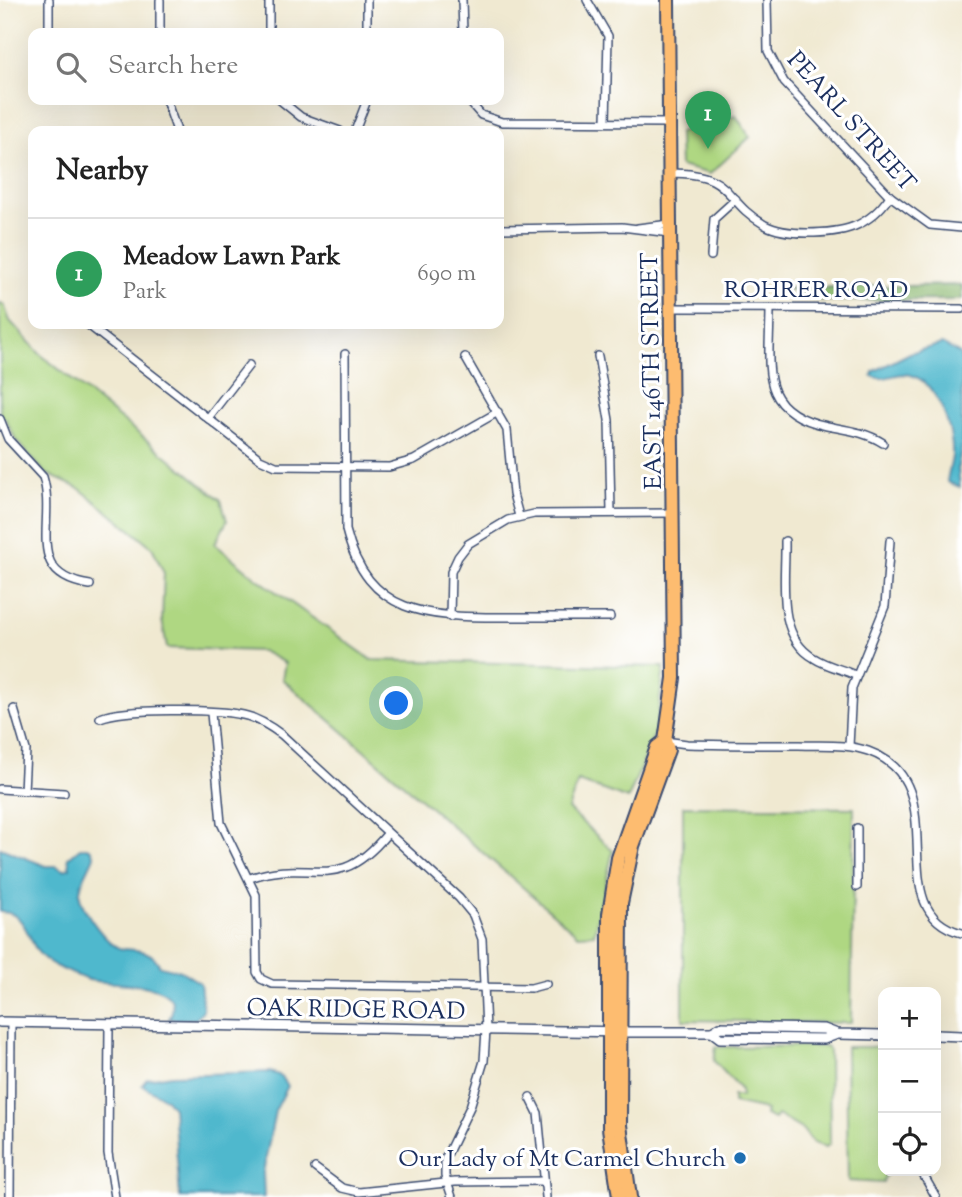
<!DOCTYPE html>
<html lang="en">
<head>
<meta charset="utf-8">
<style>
	body { margin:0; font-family:"Sorts Mill Goudy",serif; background:#f2f2f2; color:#222 }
	.controls { position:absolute; right:21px; bottom:21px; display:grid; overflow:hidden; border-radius:14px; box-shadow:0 7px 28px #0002 }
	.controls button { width:63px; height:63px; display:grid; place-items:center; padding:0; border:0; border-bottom:2px solid #e0e0e0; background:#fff; color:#222; font:35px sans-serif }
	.you { position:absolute; left:397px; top:704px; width:24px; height:24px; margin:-18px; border:5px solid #fff; border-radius:50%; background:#1a73e8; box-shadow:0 0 0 10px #1a73e833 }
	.badge { display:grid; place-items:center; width:46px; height:46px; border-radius:50%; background:#db2777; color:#fff; font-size:23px; font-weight:700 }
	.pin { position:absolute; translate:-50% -58px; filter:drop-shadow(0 2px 4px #0008) }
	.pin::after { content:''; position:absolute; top:37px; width:24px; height:21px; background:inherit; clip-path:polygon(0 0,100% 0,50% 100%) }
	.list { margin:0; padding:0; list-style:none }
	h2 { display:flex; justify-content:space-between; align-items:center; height:91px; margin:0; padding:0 28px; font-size:30px }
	h2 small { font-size:23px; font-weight:400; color:#767676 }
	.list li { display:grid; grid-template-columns:46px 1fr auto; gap:21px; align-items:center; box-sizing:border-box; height:112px; padding:0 28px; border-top:2px solid #e0e0e0 }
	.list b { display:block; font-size:26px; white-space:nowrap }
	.list p { margin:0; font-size:23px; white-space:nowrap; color:#767676 }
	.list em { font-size:23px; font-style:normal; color:#767676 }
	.icon { flex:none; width:38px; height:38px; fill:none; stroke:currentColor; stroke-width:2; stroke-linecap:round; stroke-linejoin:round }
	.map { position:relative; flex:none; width:962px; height:1197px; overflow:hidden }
	.search { position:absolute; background:#fff; box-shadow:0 7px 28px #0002; left:28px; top:28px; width:476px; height:77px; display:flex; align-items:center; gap:18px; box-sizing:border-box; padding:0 24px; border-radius:14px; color:#767676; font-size:26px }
	.panel { position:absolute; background:#fff; box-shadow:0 7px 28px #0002; left:28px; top:126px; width:476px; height:203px; border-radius:14px }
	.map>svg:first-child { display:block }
	.green { fill:#afd782; stroke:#658370; stroke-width:2 }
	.forest { fill:#8bb870; stroke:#537467; stroke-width:2 }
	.water { fill:#4fb8cd; stroke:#357496; stroke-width:2 }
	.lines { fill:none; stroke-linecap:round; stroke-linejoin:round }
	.minor-casing { stroke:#3b4b6f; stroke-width:10 }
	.tertiary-casing { stroke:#3b4b6f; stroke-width:12 }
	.primary-casing { stroke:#3b4b6f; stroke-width:16 }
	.minor { stroke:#fff; stroke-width:7 }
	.tertiary { stroke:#fff; stroke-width:9 }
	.primary { stroke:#fdbc70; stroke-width:12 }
	.poi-dot { fill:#1f6fb2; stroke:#fff; stroke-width:2.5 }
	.labels { text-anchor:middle; stroke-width:6; stroke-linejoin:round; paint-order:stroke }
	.street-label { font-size:24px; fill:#1b2f5e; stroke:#fff }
	.poi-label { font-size:24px; fill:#1b2f5e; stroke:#fff; text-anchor:end }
</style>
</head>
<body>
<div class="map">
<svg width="962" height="1197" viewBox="0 0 962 1197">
	<rect width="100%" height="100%" fill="#fff"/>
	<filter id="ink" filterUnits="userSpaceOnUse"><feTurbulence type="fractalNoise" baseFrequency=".0143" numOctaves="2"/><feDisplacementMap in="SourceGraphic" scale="14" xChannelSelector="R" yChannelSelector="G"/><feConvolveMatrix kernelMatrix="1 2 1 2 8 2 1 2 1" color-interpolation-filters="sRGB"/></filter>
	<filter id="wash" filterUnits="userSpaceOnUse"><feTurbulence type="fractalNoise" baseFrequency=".00686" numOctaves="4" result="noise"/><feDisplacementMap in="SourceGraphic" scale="28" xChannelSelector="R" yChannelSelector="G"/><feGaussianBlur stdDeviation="1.57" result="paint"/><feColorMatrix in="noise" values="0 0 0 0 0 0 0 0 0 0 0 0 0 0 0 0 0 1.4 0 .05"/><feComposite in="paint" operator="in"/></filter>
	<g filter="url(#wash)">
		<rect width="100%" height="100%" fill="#f0e9d1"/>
		<g class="green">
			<path d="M736 116 750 137 710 174 680 166 679 132Z"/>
			<path d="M0 303 4 305 10 321 40 354 221 500 227 521 215 544 255 577 372 660 664 667 656 730 628 799 578 781 568 809 613 851 594 934 578 935 282 679 285 663 262 651 167 648 162 620 164 573 152 547 80 489 45 473 16 440 5 418H0Z"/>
			<path d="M683 806 854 808 851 1023 683 1020Z"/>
			<path d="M826 1046 829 1051 830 1143 826 1147 813 1143 803 1130 777 1115 774 1119 765 1115 766 1110 733 1103V1096H741V1090L714 1061 716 1047Z"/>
			<path d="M846 1047H882L883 1171H893L885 1175 883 1183 848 1181Z"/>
		</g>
		<path class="forest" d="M962 285V300L822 301 785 288Z"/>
		<g class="water">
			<path d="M942 344 960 354 962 363V445L958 467 960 487 947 482C948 473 951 465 952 456 954 428 935 375 904 374 893 374 882 382 872 376L873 372 910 353Z"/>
			<path d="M0 848 46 866H56L64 870 70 868 68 858 80 848H90L94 856C90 868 78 884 80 897 82 910 109 949 124 949 139 950 152 950 160 966L181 971 200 983 203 1010 196 1019H169C191 976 107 987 85 979 71 973 46 964 38 952 27 937 25 911 0 912Z"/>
			<path d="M270 1072 279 1075 288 1086 275 1111 263 1173 264 1197H180L173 1108 166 1099 142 1085 147 1079 172 1075Z"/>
		</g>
	</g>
	<g filter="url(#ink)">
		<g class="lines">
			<g class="minor-casing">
				<g id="minor">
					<path d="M160 0V33"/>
					<path d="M269 0V33"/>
					<path d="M367 0V33"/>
					<path d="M462 0 463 33"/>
					<path d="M587 0 608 36 606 122"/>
					<path d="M767 0 768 51 784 82 890 196 930 225 962 228"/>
					<path d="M49 33V0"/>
					<path d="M166 100 177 131"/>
					<path d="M280 100 301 117 340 131"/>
					<path d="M468 100 481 115 502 122 669 123"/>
					<path d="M355 131 367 100"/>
					<path d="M670 173C736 173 721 200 765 225 778 232 792 233 807 233 843 233 868 228 890 196"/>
					<path d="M638 228 670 224"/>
					<path d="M499 229 622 227 670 233"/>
					<path d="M711 256 714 219 736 199"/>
					<path d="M671 308 962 309"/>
					<path d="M770 308C770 367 756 411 827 426 847 430 866 432 883 443"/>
					<path d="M87 324 260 459 276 466 389 467 414 460 498 412"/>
					<path d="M345 354 346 530C368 616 428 617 502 617 538 617 574 617 610 617"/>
					<path d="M598 356 609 420 611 513"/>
					<path d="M465 357 507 430 513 494 519 516"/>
					<path d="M208 418 249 365"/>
					<path d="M0 419 8 439 43 477C57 522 22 575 90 585"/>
					<path d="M785 541C786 579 775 636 814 658 826 666 842 669 855 675"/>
					<path d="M450 617 451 572 458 557 468 544 508 520 534 514 673 513"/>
					<path d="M14 709 26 750 24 791"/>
					<path d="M211 713 221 823 256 895 257 972 261 979 272 984 531 988 546 984"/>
					<path d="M100 718C124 708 216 709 243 715 258 718 270 726 282 735L459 898 473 915 482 939 486 1030 484 1061 470 1107 445 1159V1176L452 1197"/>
					<path d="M665 741 687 744C725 745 762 745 799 745 822 746 846 743 868 751 960 783 876 912 962 933"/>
					<path d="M849 746 852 688 885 606 890 541"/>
					<path d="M0 789 64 793"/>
					<path d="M857 828V887"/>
					<path d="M250 878C313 856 335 897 387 834"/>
					<path d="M109 1025 108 1153 115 1197"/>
					<path d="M530 1097 538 1113 546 1197"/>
					<path d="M315 1168 342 1188 359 1192 455 1182 544 1181"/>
					<path d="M921 1171 936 1197"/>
					<path d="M10 1197 11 1023"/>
				</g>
			</g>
			<g class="tertiary-casing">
				<g id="tertiary">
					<path d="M0 1022 629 1032H712L720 1027 824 1029 837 1034 883 1035"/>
					<path d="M712 1032 720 1038 824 1039 837 1034"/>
					<path d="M936 1035 962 1036"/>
				</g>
			</g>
			<g class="primary-casing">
				<g id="primary">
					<path d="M619 1197 609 1128V914L618 858 657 747 665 741"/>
					<path d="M630 1197 620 1125 621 903 633 846 668 750 665 741 674 678 668 0"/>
				</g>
			</g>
			<use href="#minor" class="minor"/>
			<use href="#tertiary" class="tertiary"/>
			<use href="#primary" class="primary"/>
		</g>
	</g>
	<circle class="poi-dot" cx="740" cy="1158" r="7"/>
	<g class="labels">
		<g class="street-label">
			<text transform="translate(852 121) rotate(48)" y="8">PEARL STREET</text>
			<text x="816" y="297">ROHRER ROAD</text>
			<text transform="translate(651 371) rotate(-91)" y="8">EAST 146TH STREET</text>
			<text transform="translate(356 1009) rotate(1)" y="8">OAK RIDGE ROAD</text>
		</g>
		<g class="poi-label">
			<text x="726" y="1166">Our Lady of Mt Carmel Church</text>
		</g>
	</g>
</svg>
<div class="controls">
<button>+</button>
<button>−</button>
<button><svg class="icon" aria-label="locate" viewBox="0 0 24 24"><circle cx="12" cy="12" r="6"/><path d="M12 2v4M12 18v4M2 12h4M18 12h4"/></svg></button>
</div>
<div class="you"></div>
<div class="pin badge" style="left:708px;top:149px;background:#2e9e5b">1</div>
<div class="search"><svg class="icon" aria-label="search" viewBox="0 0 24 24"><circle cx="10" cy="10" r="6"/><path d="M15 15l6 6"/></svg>Search here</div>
<section class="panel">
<h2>Nearby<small></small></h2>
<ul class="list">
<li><span class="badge" style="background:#2e9e5b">1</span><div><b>Meadow Lawn Park</b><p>Park</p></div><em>690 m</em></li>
</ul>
</section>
</div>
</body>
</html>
